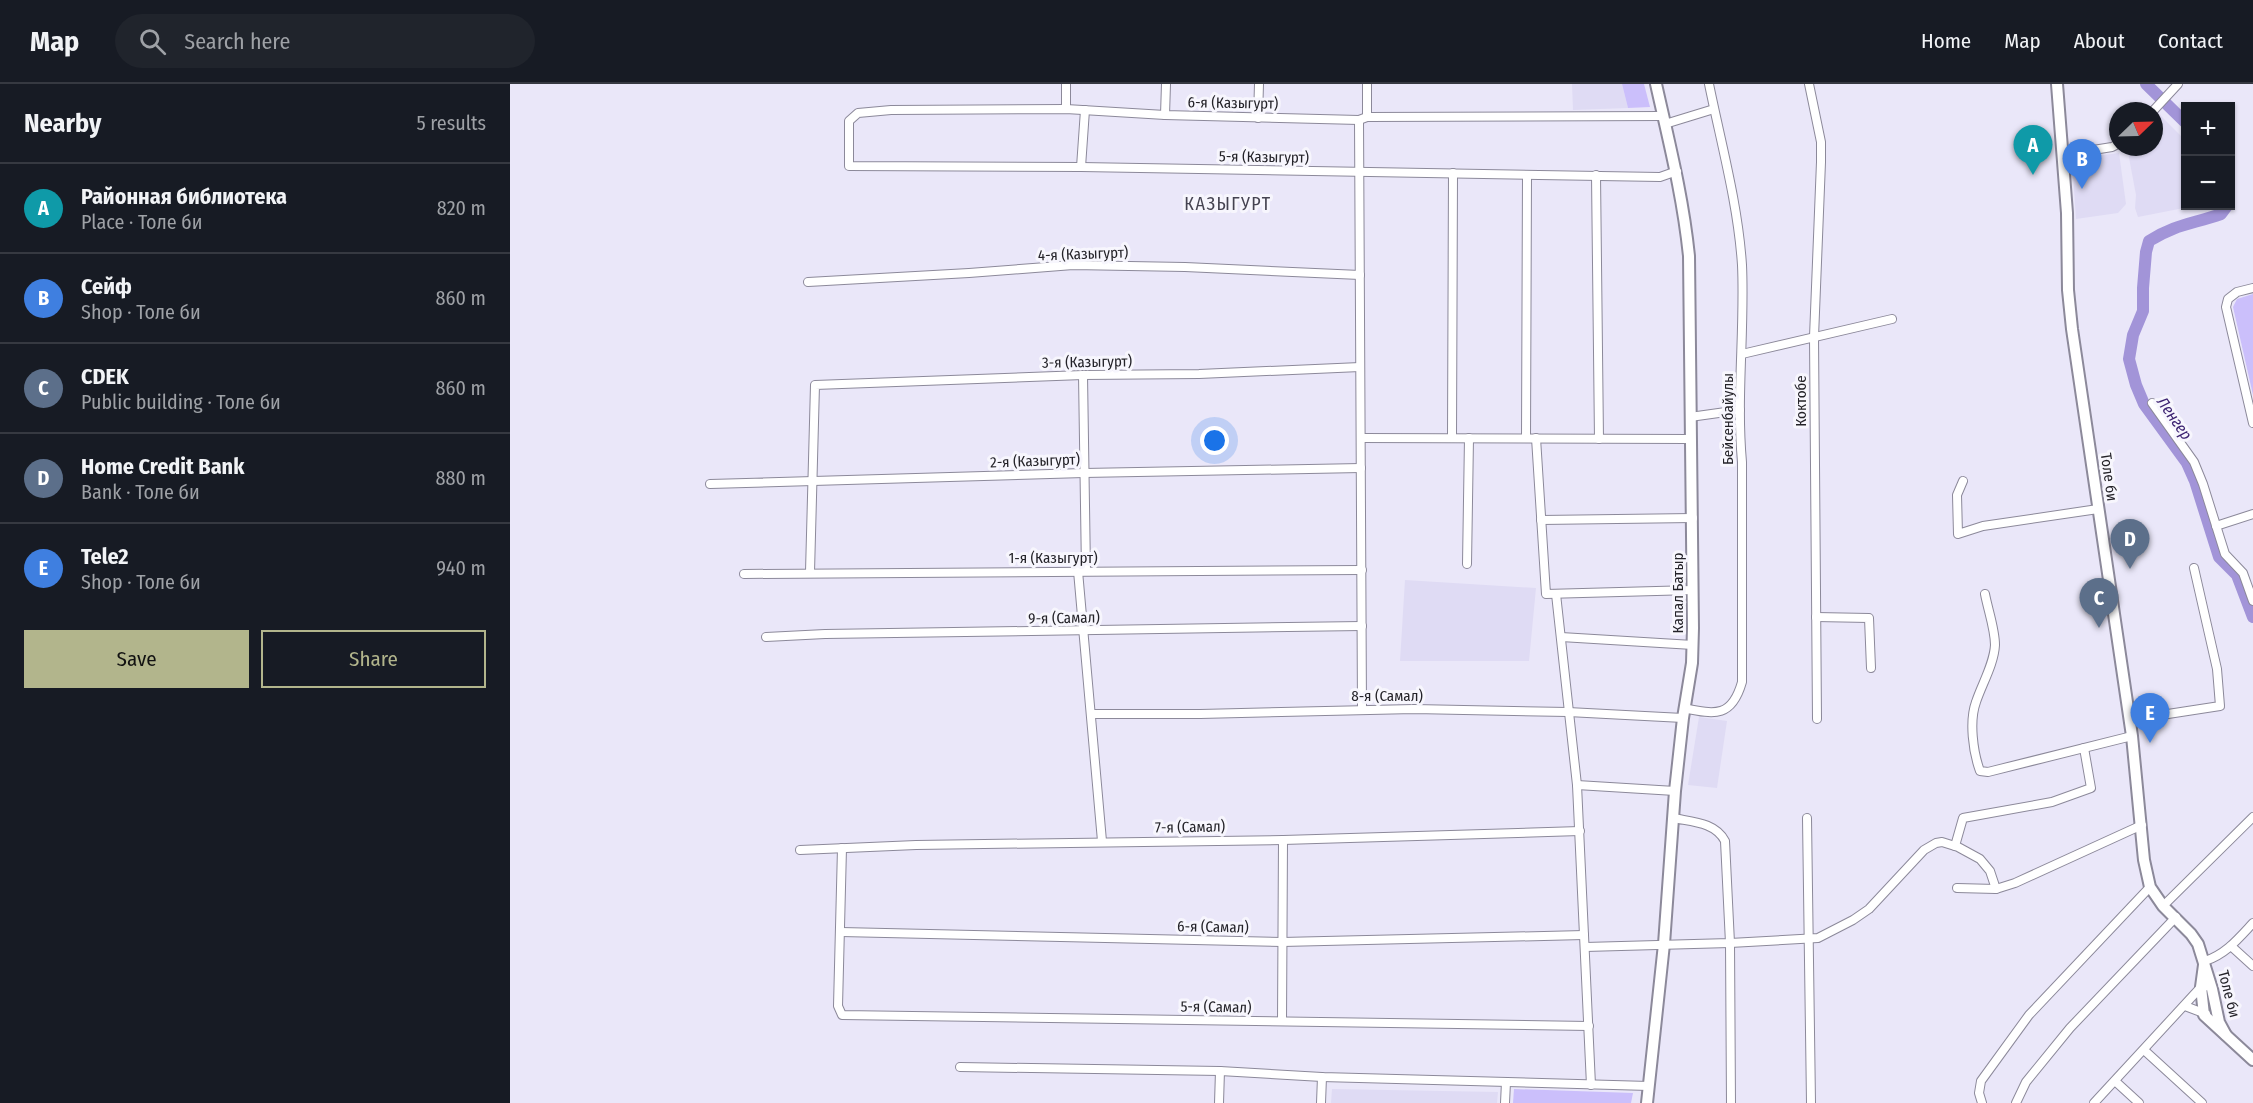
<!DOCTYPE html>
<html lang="en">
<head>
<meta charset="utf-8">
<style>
	body { margin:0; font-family:"Fira Sans Condensed",sans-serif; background:#20242c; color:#f1f3f6 }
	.controls { position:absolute; right:18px; top:18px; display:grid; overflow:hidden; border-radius:0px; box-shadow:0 2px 4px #0004 }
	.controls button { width:54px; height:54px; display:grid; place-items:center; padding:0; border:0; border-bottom:2px solid #363941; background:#171b24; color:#f1f3f6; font:30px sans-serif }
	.compass { position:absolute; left:1599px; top:18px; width:54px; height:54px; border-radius:50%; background:#171b24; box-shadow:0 2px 4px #0004; rotate:67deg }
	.you { position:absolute; left:705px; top:357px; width:21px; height:21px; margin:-15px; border:4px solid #fff; border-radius:50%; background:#1a73e8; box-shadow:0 0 0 9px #1a73e833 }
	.badge { display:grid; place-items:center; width:39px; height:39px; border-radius:50%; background:#b2b58c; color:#fff; font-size:20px; font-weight:700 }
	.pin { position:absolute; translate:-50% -50px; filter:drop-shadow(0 2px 3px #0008) }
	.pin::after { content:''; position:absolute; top:32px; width:21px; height:18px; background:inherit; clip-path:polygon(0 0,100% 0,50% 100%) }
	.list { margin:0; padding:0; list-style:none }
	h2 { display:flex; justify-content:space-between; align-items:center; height:78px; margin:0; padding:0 24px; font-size:26px }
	h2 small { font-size:20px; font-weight:400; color:#9ea1a6 }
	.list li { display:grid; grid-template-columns:39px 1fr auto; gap:18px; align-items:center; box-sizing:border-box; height:90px; padding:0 24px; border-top:2px solid #363941 }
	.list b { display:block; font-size:22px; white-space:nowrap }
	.list p { margin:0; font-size:20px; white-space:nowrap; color:#9ea1a6 }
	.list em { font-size:20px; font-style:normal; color:#9ea1a6 }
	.actions { display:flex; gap:12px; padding:18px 24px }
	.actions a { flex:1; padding:14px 0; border:2px solid #b2b58c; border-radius:0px; text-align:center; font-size:21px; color:#b2b58c }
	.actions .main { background:#b2b58c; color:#111 }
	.icon { flex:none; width:33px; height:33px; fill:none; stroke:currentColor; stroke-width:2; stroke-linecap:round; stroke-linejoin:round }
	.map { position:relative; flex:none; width:1743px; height:1019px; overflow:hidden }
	header { display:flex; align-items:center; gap:36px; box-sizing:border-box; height:84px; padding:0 30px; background:#171b24; border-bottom:2px solid #363941 }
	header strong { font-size:28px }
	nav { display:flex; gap:33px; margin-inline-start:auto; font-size:21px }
	.search { width:420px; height:54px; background:#20242c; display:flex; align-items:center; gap:15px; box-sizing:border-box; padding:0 21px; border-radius:33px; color:#9ea1a6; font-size:22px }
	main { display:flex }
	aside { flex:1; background:#171b24 }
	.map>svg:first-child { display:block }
	.built { fill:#dfdbf4 }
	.green { fill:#cbbffb }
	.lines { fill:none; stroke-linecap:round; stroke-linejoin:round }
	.river { stroke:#a294d8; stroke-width:12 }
	.minor-casing { stroke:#8c899a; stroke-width:10 }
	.secondary-casing { stroke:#8c899a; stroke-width:14 }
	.minor { stroke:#fff; stroke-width:8 }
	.secondary { stroke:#fff; stroke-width:10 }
	.labels { text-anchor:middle; stroke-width:6; stroke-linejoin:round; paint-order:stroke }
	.street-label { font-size:15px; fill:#242329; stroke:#f7f6fd }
	.water-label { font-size:16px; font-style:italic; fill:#3c2271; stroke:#f7f6fd }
	.quarter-label { font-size:18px; letter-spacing:1.5px; fill:#454351; stroke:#f7f6fd }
</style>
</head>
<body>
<header>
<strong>Map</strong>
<div class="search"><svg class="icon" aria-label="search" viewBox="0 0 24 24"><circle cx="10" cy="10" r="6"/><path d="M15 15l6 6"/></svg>Search here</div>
<nav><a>Home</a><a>Map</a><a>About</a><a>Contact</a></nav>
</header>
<main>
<aside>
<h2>Nearby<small>5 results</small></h2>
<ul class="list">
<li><span class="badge" style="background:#0f9aa8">A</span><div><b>Районная библиотека</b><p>Place · Толе би</p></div><em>820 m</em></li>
<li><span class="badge" style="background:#3f7fe0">B</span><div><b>Сейф</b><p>Shop · Толе би</p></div><em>860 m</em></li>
<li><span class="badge" style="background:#5c6f8a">C</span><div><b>CDEK</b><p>Public building · Толе би</p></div><em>860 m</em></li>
<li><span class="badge" style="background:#5c6f8a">D</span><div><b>Home Credit Bank</b><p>Bank · Толе би</p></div><em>880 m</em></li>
<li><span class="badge" style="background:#3f7fe0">E</span><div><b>Tele2</b><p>Shop · Толе би</p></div><em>940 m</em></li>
</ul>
<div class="actions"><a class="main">Save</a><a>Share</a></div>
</aside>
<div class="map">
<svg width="1743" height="1019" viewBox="0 0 1743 1019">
	<rect width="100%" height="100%" fill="#eae7f9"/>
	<g class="built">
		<path d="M1062 0H1112L1118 24 1063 26Z"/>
		<path d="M1649 30 1675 56 1676 122H1684L1628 133 1625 124 1626 111 1617 63H1644V36Z"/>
		<path d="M1609 69 1616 120 1608 129 1566 135 1562 75Z"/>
		<path d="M895 496 1026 504 1019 577H890Z"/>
		<path d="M1189 633 1217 637 1207 704 1178 701Z"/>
		<path d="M822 1005 988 1008 987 1019H821Z"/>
	</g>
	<g class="green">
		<path d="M1112 0H1134L1140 23 1118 24Z"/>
		<path d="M1743 210V311L1723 223 1727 215Z"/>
		<path d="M1004 1005 1123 1009 1121 1019H1003Z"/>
	</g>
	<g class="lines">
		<g class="river">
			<path d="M1636 0 1676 39"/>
			<path d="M1717 122 1711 130C1683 140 1666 140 1639 157L1636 168 1633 204V227L1623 251 1619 275 1626 301 1634 320 1677 379 1685 397 1709 473 1727 491 1743 533"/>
		</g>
		<g class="minor-casing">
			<g id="minor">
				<path d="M556 0V25"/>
				<path d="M1299 0 1311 58V78L1304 253 1307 635"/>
				<path d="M1643 27 1668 0"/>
				<path d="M655 31 656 0"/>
				<path d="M1153 32 857 33 849 36 655 31 556 25 381 26 348 29 339 37V82L571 83 1150 93 1167 87"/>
				<path d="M857 33V0"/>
				<path d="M748 34 749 0"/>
				<path d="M849 36 852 625"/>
				<path d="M1155 40 1204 25"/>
				<path d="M1552 71 1602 63 1608 60"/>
				<path d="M571 83 575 26"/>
				<path d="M1086 91 1089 355"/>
				<path d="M298 198 459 189 563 181 675 183 850 191"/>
				<path d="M1743 204 1727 208 1718 215 1716 223 1743 339"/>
				<path d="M1232 270 1382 235"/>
				<path d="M573 291 576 487"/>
				<path d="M1642 319 1684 378 1693 400 1715 470 1733 489 1743 517"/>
				<path d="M1180 333 1230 326"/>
				<path d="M851 354 1180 355"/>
				<path d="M942 354 943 89"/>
				<path d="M1016 354 1017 91"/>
				<path d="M1026 354 1036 510 1183 506"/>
				<path d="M1453 397 1447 411 1448 450 1473 442 1588 425"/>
				<path d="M200 400 574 389 851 384"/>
				<path d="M1031 436 1183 434"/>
				<path d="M1706 442 1743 430"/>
				<path d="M957 480 959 354"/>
				<path d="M568 487 592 757"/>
				<path d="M300 488 305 301 573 291 689 290 850 283"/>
				<path d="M234 490 852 486"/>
				<path d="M1046 510 1067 701 1081 1001"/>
				<path d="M1475 510C1478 526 1485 545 1485 561 1484 580 1472 600 1466 618 1459 637 1463 668 1470 687L1478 688 1622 652"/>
				<path d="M1306 533 1359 534 1361 584"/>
				<path d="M256 553 315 550 852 542"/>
				<path d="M1051 553 1183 561"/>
				<path d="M1174 624C1206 631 1222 633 1232 598V378C1226 312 1235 246 1232 181 1228 120 1211 59 1199 0"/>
				<path d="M582 630H690L904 625 1058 628 1173 634"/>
				<path d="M1619 636 1710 622 1707 585 1684 484"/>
				<path d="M1067 701 1165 707"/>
				<path d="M1163 734C1182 738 1205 738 1215 757L1220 859 1221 1019"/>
				<path d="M1297 734 1301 1019"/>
				<path d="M1445 762 1453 734 1542 718 1581 704 1574 664"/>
				<path d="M332 764 328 922 332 931 1079 942"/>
				<path d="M290 766 406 761 773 756 1070 747"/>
				<path d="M1447 804 1486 805 1505 799 1632 741"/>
				<path d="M1653 822 1743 733"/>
				<path d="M331 848 772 858 1074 851"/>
				<path d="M1721 862 1743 882"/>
				<path d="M1075 863 1220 859 1308 854 1343 836 1359 825 1414 766 1426 759 1432 758 1448 763 1470 775 1480 787 1486 805"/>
				<path d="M1695 877C1716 870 1728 855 1743 839"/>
				<path d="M1675 922 1696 930"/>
				<path d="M772 937 773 756"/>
				<path d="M1634 966 1692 1019"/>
				<path d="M450 983 710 987 812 993 1139 1002"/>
				<path d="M1605 997 1629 1019"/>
				<path d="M709 1019 710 987"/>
				<path d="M811 1019 812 993"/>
				<path d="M995 1019 996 998"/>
				<path d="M1472 1019 1469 1009 1471 997 1519 931 1640 803"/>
				<path d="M1506 1019 1516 998 1560 944 1666 833"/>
				<path d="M1584 1019 1691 903H1694"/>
			</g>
		</g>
		<g class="secondary-casing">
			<g id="secondary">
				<path d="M1547 0 1557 129 1558 206 1562 245 1622 652 1634 776 1640 803 1653 822 1681 850 1688 860 1702 905 1709 938 1716 951"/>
				<path d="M1694 881 1691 903 1694 931 1743 976"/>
				<path d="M1137 1019 1154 860 1165 707 1173 634 1182 579 1183 544 1179 172C1173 113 1159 58 1146 0"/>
			</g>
		</g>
		<use href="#minor" class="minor"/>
		<use href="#secondary" class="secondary"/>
	</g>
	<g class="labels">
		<g class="street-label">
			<text transform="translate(723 19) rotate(1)" y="5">6-я (Казыгурт)</text>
			<text transform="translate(754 73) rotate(1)" y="5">5-я (Казыгурт)</text>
			<text transform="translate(573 170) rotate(-2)" y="5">4-я (Казыгурт)</text>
			<text transform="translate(577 278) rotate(-1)" y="5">3-я (Казыгурт)</text>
			<text transform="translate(1291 317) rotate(-90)" y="5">Коктобе</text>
			<text transform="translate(1218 335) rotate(-90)" y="5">Бейсенбайулы</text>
			<text transform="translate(525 377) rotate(-2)" y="5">2-я (Казыгурт)</text>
			<text transform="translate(1599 393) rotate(82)" y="5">Толе би</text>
			<text x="543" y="479">1-я (Казыгурт)</text>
			<text transform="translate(1168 509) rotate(-90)" y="5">Капал Батыр</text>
			<text transform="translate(554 534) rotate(-1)" y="5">9-я (Самал)</text>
			<text x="877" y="617">8-я (Самал)</text>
			<text transform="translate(680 743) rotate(-1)" y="5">7-я (Самал)</text>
			<text transform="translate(703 843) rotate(1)" y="5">6-я (Самал)</text>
			<text transform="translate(1719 910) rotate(75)" y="5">Толе би</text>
			<text transform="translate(706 923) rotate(1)" y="5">5-я (Самал)</text>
		</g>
		<g class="water-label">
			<text transform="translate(1665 334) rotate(55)" y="6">Ленгер</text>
		</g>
		<g class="quarter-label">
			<text x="718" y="126">КАЗЫГУРТ</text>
		</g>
	</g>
</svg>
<div class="controls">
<button>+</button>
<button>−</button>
</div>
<svg class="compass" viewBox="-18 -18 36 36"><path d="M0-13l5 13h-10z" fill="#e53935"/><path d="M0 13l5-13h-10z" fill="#9ea1a6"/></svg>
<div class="you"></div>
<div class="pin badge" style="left:1523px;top:91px;background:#0f9aa8">A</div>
<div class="pin badge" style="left:1572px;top:105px;background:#3f7fe0">B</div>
<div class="pin badge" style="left:1589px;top:544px;background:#5c6f8a">C</div>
<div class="pin badge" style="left:1620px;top:485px;background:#5c6f8a">D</div>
<div class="pin badge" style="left:1640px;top:659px;background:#3f7fe0">E</div>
</div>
</main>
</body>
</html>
